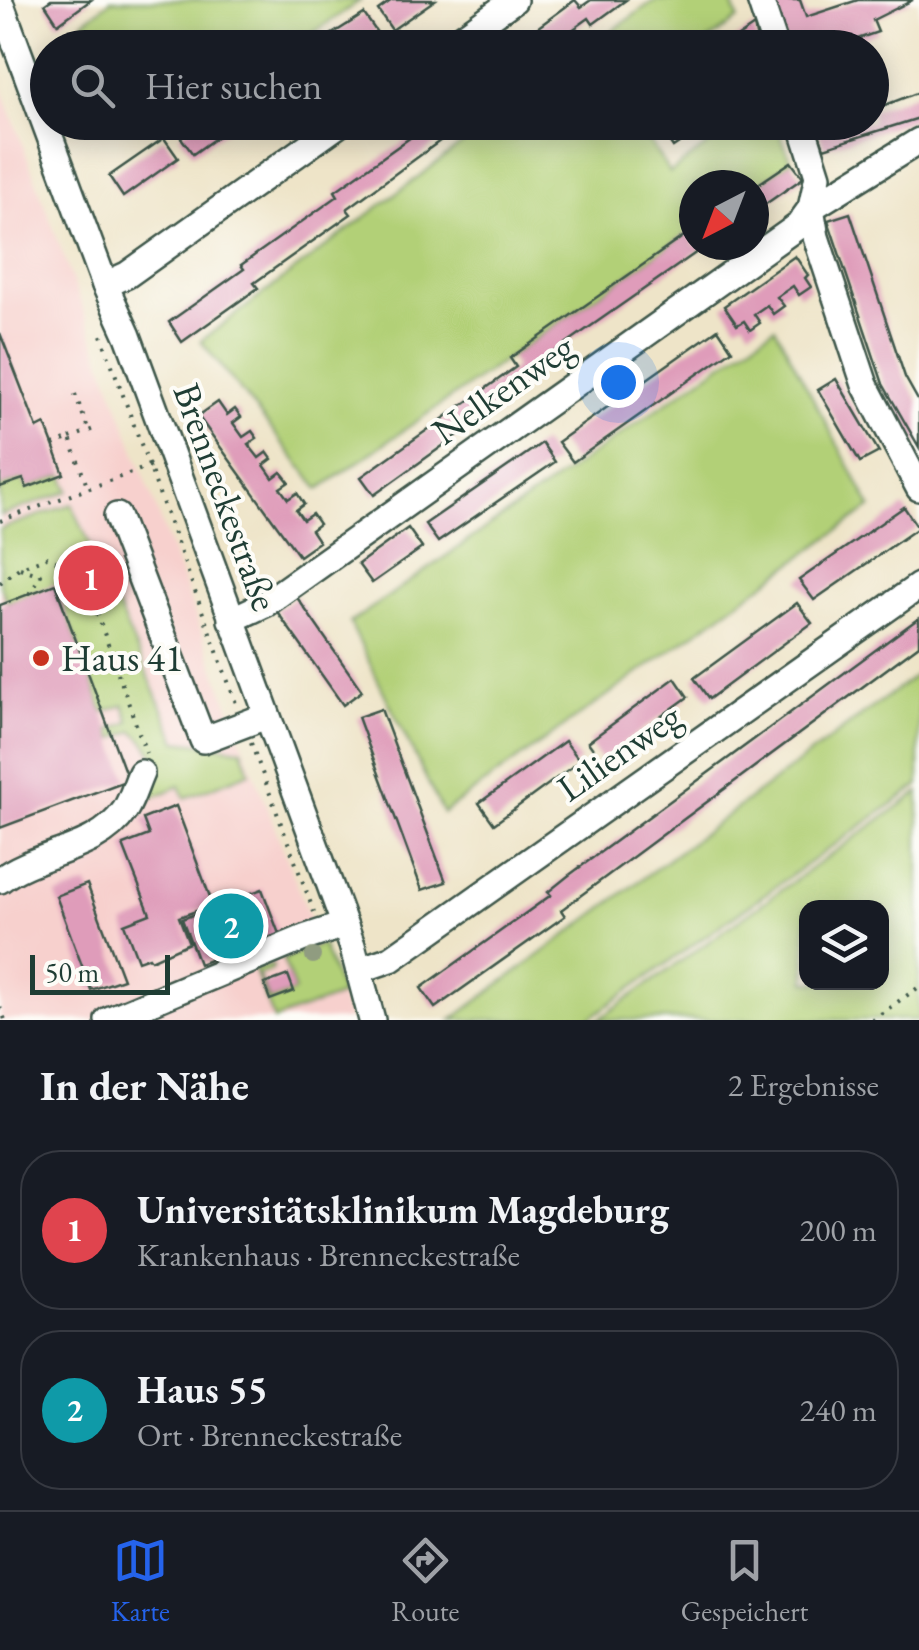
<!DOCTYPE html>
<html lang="de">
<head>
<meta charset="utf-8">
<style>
	body { margin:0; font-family:"EB Garamond",serif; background:#20242c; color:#f1f3f6 }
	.controls { position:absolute; right:30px; bottom:30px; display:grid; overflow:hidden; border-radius:20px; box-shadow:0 5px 25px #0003 }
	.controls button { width:90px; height:90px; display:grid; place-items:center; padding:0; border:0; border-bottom:2px solid #363941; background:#171b24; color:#f1f3f6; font:50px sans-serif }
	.compass { position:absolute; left:679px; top:170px; width:90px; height:90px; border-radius:50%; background:#171b24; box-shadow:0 5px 25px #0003; rotate:222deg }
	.scale { position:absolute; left:30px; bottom:25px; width:140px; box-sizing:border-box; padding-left:10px; border:5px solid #1f3d34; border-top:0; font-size:28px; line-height:35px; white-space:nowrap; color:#1f3d34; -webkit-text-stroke:8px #fdfcf7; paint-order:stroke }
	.you { position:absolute; left:618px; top:382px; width:35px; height:35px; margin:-25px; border:8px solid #fff; border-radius:50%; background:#1a73e8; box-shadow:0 0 0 15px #1a73e833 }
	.badge { display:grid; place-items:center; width:65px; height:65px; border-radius:50%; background:#2563eb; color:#fff; font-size:32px; font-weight:700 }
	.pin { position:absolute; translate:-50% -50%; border:5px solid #fff; box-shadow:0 2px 10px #0006 }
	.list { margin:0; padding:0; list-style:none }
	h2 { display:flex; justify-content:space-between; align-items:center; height:130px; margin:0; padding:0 40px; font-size:42px }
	h2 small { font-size:32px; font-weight:400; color:#9ea1a6 }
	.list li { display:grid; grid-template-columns:65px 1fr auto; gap:30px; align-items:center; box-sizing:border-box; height:160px; margin:0 20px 20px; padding:0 20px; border:2px solid #363941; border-radius:40px }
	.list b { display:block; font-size:38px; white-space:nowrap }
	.list p { margin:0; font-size:32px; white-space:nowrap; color:#9ea1a6 }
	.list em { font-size:32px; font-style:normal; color:#9ea1a6 }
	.icon { flex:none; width:55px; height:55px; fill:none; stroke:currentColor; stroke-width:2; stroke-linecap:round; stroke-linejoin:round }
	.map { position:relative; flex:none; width:919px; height:1020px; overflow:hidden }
	.search { position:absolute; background:#171b24; box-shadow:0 5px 25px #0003; left:30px; right:30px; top:30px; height:110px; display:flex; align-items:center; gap:25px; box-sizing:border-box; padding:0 35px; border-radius:55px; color:#9ea1a6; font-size:38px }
	.sheet { height:490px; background:#171b24 }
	nav { display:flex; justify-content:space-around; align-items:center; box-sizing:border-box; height:140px; border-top:2px solid #363941; background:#171b24; font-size:28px; color:#9ea1a6 }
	nav a { display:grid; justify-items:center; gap:5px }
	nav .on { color:#2563eb }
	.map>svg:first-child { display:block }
	.built { fill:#f7d0cd }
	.green { fill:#b2d077; stroke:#688656; stroke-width:2.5; fill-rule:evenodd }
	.building { fill:#df9cba }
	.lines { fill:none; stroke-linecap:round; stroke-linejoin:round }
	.minor-casing { stroke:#3e564a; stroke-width:30 }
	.path { stroke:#3e564a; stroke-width:4; stroke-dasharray:2.5 8; stroke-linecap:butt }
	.minor { stroke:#fff; stroke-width:25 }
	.tree { fill:#909c80 }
	.poi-dot { fill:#c8321e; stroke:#fdfcf7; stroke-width:4 }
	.labels { text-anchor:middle; stroke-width:8; stroke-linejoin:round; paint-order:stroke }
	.street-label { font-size:38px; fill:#1f3d34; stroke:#fdfcf7 }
	.poi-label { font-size:38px; fill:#1f3d34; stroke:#fdfcf7; text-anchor:start }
</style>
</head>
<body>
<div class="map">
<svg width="919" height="1020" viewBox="0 0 919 1020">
	<rect width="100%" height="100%" fill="#fdfcf7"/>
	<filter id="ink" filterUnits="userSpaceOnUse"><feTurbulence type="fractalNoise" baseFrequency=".01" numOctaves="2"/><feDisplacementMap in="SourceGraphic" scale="20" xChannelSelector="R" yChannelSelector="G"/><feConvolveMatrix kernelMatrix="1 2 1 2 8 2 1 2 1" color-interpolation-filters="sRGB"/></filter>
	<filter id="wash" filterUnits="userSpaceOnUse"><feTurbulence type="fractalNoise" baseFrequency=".0048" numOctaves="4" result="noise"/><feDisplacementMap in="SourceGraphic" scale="40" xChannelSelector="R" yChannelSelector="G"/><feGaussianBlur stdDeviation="2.25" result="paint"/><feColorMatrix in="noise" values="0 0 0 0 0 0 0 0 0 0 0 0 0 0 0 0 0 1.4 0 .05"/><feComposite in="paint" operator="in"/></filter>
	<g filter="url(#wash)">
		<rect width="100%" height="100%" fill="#eee4c8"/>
		<path class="built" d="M0 83 239 734 349 1020H0Z"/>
		<g class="green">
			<path d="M111 0H361L293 47H94L83 22Z"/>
			<path d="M655 0H731L738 19 700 47H590Z"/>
			<path d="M491 122 637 123 670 173 737 123H776L791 162 754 187 694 185V229L319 489 201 341Z"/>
			<path d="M775 327 871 507 443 813 350 623Z"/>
			<path d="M63 475 69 491 0 516V487L23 479 27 488Z"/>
			<path d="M72 504 177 741 242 749 250 772 185 798 180 786 149 799C161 771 158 750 133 731L113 739 110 730 130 722 124 705 103 712 55 585 8 602 0 586V529Z"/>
			<path d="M919 673V785L587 1020H452Z"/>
			<path d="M919 792V1020H598ZM806 908H882V982H806Z"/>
			<path d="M322 944 342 995 274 1020 254 969 273 965 272 970 258 975 270 1001 295 991 283 959Z"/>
		</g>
		<g id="blocks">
			<g class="building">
				<path d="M51 0H91L58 24 45 4Z"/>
				<path d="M392 0H435L392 30 378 10Z"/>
				<path d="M575 0 581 7 591 0H626L593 24 589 18 547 48H528L522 39Z"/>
				<path d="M771 0H800L806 17 858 0H913L873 20 878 32 831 48H787Z"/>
				<path d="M364 14 378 34 359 48H310Z"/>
				<path d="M754 26 758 44 753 48H722Z"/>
				<path d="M919 92V118L824 148 817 128 834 122H872V110Z"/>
				<path d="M197 122H238L193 154 179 135Z"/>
				<path d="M427 122H456L459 127 347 209 351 214 254 283 258 288 182 342 169 322 244 269 241 265 338 196 335 191 418 132 416 130Z"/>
				<path d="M683 122H710L673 147 665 135Z"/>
				<path d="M164 138 178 158 123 197 109 176Z"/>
				<path d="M791 162 803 178 754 212V187Z"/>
				<path d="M850 213 905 377 919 402V447L883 384 828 220Z"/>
				<path d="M694 229V245H707L521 375 528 385 374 495 361 477 516 367 510 358Z"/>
				<path d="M795 256 808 275 805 278 811 287 799 295 793 286 777 297 784 306 773 314 767 305 754 314 760 323 750 330 744 321 737 325 724 306Z"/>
				<path d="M718 329 732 350 573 462 558 442Z"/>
				<path d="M0 333 37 428 45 424 64 474 27 488 23 479 0 487Z"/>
				<path d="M836 379 879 452 860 462 818 390Z"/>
				<path d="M218 402 227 415 235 409 241 417 233 423 243 437 252 431 257 438 248 444 259 458 267 452 272 459 264 465 273 478 281 472 289 482 280 488 288 499 297 493 304 504 296 510 303 520 312 514 319 524 311 530 319 542 299 556 198 416Z"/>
				<path d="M542 443 555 462 438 542 425 524Z"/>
				<path d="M904 507 918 528 814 600 799 580Z"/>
				<path d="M408 528 422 548 372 583 358 564Z"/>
				<path d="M55 584 128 780 0 828V605Z"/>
				<path d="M296 596 362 691 343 705 276 610Z"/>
				<path d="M797 603 812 623 709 699 694 678Z"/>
				<path d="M919 618V645L561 910 565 916 435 1008 421 988 551 895 548 892 568 876Z"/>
				<path d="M675 678 688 697 601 760 588 742Z"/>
				<path d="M381 709 446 882 422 890 358 717Z"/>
				<path d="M565 741 580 761 494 824 479 803Z"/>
				<path d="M176 806 213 905 179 917 189 943 151 960 149 957 138 961 124 924 150 914 123 845 149 835 143 819Z"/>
				<path d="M87 884 123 979 91 990 56 896Z"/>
				<path d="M262 889 279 934 199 964 182 919Z"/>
				<path d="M288 975 294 991 270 1000 264 984Z"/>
			</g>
		</g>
	</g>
	<g filter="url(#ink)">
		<use href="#blocks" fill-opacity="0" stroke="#3e564a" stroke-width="2.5"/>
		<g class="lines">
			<g class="minor-casing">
				<g id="minor">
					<path d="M760 0 776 48"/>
					<path d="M0 2 105 285 128 336 352 945 372 1020"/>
					<path d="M447 48 514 0"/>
					<path d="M801 122 818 176 811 208 816 237 865 385 919 488"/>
					<path d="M105 285 127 275 342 122"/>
					<path d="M117 516 203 740 266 716"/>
					<path d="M231 620 265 604 798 226 811 208 919 141"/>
					<path d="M0 880C38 851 97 852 125 810 132 799 136 784 141 773"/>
					<path d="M359 970 391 959 919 586"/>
					<path d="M108 1020 304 938 344 925"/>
				</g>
			</g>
			<g class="path">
				<path d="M101 335 237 706"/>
				<path d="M75 394 89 431"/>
				<path d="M70 438 99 427"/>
				<path d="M53 445 70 438 88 489"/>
				<path d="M0 521 150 466"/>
				<path d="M20 568 41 575 29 594"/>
				<path d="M0 583 19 568 47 557 83 573 146 753"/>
				<path d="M251 743 314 912"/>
				<path d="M0 1007 5 1020"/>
				<path d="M872 1020 919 987"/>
			</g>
			<use href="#minor" class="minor"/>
		</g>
		<circle class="tree" cx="313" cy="956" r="8"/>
	</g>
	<circle class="poi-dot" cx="41" cy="658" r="10"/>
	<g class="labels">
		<g class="street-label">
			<text transform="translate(503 389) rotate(-35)" y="13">Nelkenweg</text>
			<text transform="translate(226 497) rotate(70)" y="13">Brenneckestraße</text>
			<text transform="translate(619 752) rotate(-35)" y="13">Lilienweg</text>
		</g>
		<g class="poi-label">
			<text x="61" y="671">Haus 41</text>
		</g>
	</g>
</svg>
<div class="controls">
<button><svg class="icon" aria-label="layers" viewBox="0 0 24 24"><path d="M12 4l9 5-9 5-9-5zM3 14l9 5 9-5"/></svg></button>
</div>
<svg class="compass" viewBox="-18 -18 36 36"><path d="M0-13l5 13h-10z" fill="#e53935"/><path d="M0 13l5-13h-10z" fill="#9ea1a6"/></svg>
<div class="scale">50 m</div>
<div class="you"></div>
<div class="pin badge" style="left:91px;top:578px;background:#e0444e">1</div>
<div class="pin badge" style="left:231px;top:926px;background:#0f9aa8">2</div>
<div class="search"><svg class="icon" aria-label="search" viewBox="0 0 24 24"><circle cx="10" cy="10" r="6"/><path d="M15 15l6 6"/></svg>Hier suchen</div>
</div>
<section class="sheet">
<h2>In der Nähe<small>2 Ergebnisse</small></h2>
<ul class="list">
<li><span class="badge" style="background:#e0444e">1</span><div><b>Universitätsklinikum Magdeburg</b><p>Krankenhaus · Brenneckestraße</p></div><em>200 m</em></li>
<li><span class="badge" style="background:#0f9aa8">2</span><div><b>Haus 55</b><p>Ort · Brenneckestraße</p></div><em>240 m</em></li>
</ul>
</section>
<nav>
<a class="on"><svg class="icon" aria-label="map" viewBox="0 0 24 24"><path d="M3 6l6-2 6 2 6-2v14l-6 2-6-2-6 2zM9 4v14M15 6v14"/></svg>Karte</a>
<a><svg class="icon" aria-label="directions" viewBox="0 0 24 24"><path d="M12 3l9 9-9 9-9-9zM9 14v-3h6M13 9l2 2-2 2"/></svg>Route</a>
<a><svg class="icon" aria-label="saved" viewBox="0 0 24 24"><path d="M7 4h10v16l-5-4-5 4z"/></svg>Gespeichert</a>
</nav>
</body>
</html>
